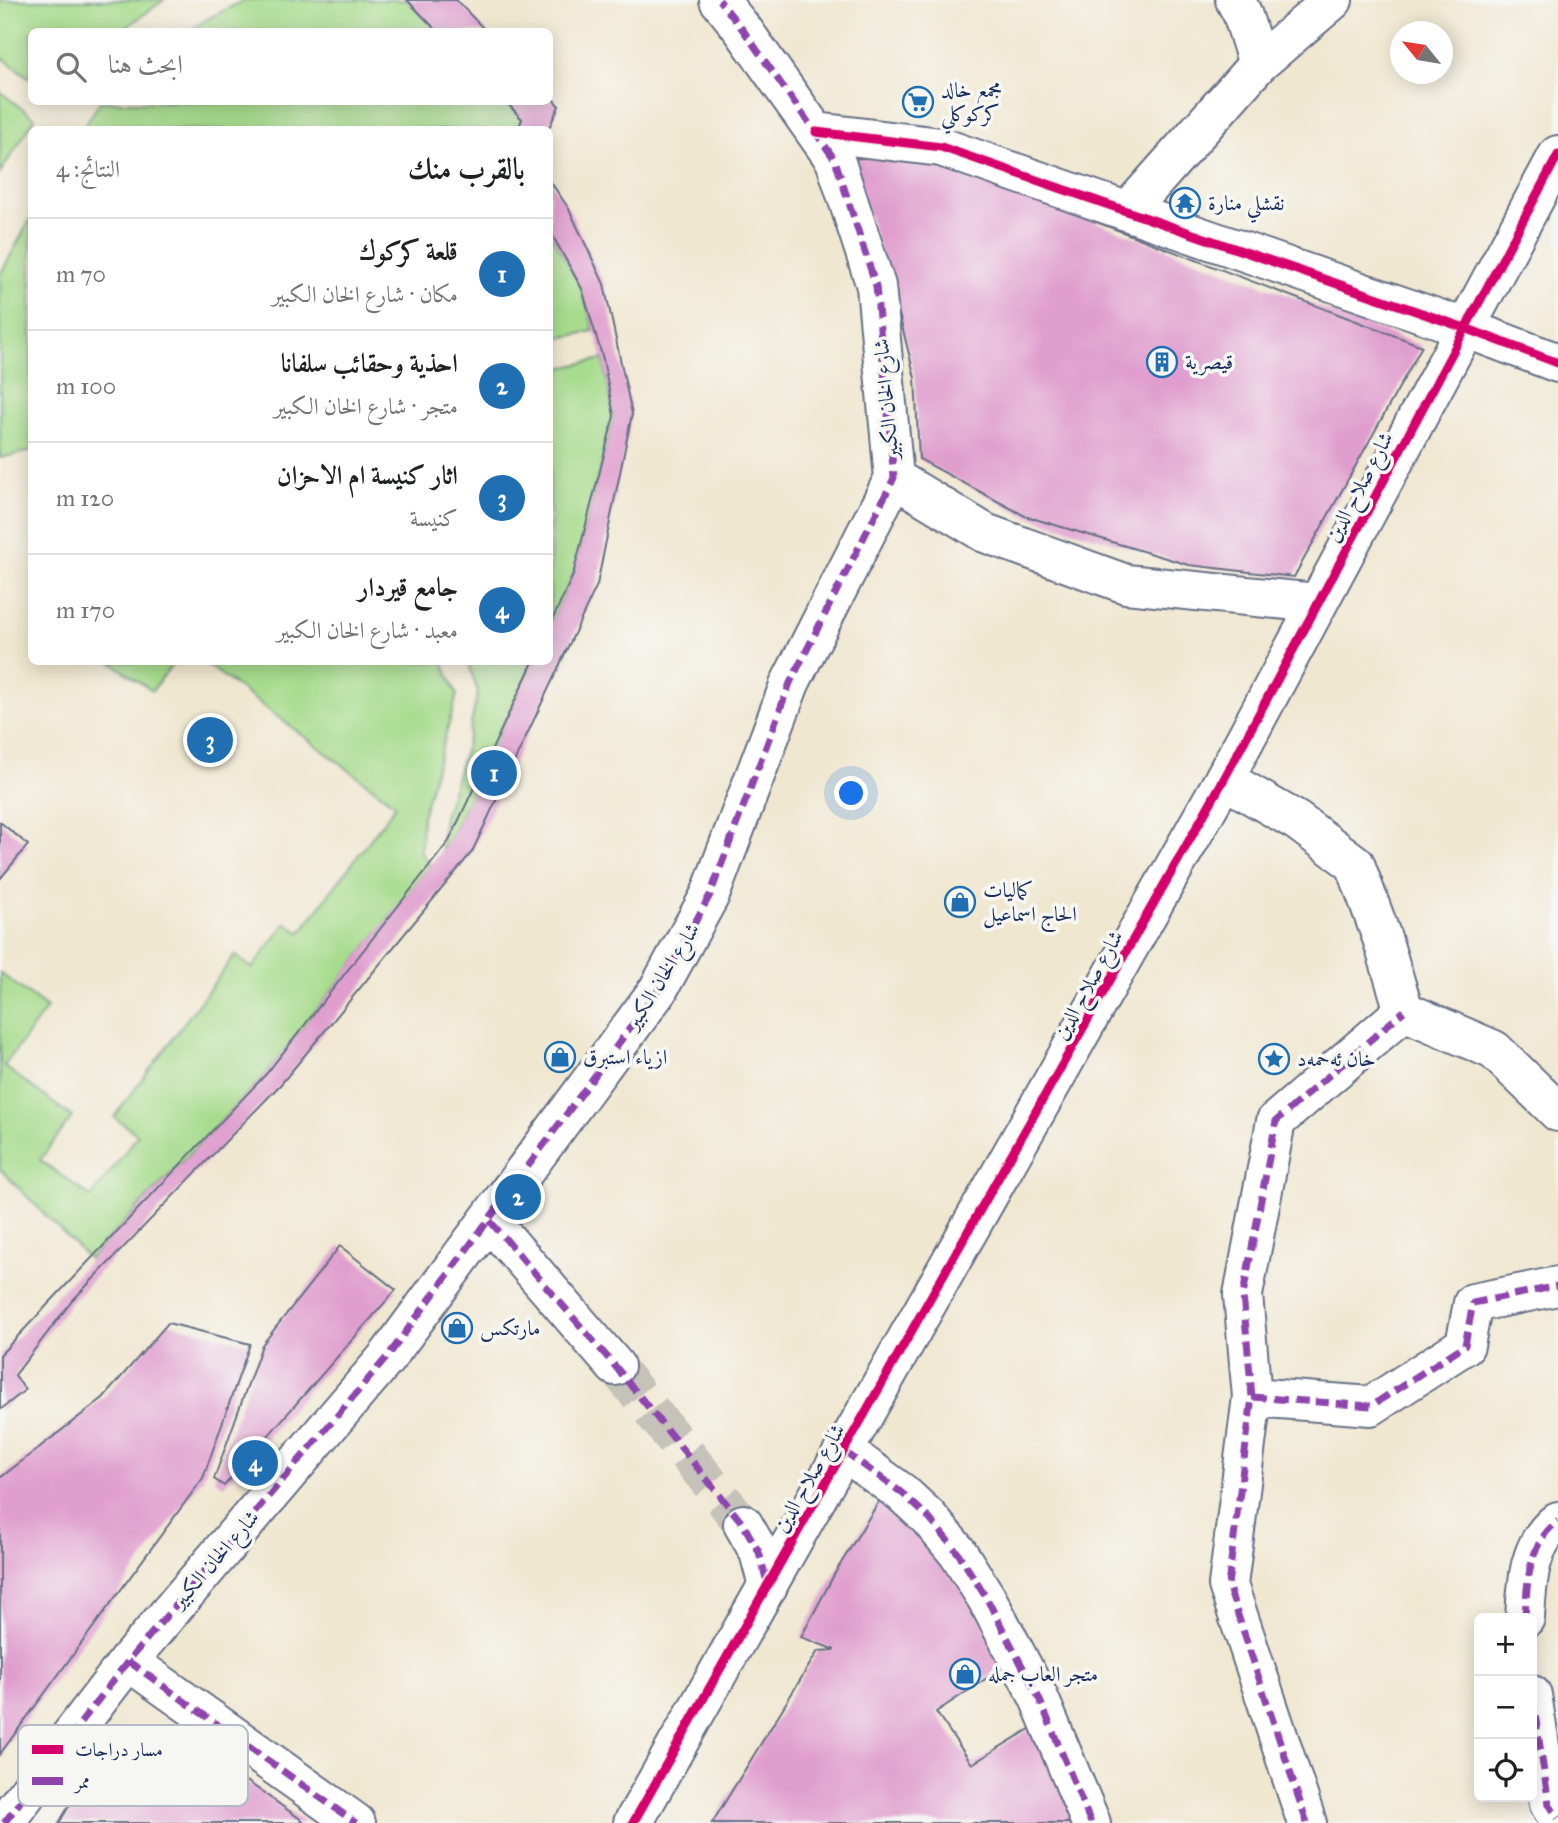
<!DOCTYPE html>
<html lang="ar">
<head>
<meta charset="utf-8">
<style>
	body { margin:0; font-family:"IM FELL Great Primer",Amiri,serif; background:#f2f2f2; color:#202124; direction:rtl }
	.controls { position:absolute; right:21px; bottom:21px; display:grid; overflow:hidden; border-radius:10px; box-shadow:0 4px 18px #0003 }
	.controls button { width:63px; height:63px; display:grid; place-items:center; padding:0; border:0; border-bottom:2px solid #e0e0e0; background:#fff; color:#202124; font:35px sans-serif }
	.compass { position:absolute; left:1390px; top:21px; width:63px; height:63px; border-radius:50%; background:#fff; box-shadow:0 4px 18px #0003; rotate:300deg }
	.you { position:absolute; left:852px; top:794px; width:24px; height:24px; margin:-18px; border:5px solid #fff; border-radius:50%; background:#1a73e8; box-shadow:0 0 0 10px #1a73e833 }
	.badge { display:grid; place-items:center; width:46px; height:46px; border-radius:50%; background:#1f6fb2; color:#fff; font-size:23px; font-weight:700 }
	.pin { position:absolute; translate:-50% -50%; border:4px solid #fff; box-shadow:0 2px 7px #0006 }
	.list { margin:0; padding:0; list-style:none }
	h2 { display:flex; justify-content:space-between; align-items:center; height:91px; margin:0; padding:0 28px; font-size:30px }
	h2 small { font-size:23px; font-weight:400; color:#757577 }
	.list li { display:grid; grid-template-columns:46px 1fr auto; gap:21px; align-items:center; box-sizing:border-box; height:112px; padding:0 28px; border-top:2px solid #e0e0e0 }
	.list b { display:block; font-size:26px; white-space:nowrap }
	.list p { margin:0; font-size:23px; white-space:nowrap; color:#757577 }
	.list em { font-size:23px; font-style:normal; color:#757577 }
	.icon { flex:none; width:38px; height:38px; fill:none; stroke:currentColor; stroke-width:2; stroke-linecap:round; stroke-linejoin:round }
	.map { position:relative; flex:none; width:1558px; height:1823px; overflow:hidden; direction:ltr }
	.search { position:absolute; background:#fff; box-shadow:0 4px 18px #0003; left:28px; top:28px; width:525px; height:77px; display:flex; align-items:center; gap:18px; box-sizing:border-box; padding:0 24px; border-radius:10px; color:#757577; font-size:26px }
	.panel { position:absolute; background:#fff; box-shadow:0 4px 18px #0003; left:28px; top:126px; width:525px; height:539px; border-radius:10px; direction:rtl }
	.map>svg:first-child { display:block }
	.green { fill:#a7dc8d; stroke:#618676; stroke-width:2 }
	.building { fill:#e09ecf }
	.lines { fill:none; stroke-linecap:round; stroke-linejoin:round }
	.minor-tunnel { stroke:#c5c2b9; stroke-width:38; stroke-dasharray:38 19; stroke-linecap:butt }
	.minor-casing { stroke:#666f86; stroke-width:42 }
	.minor { stroke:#fff; stroke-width:38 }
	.quiet { stroke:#8e44ad; stroke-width:7; stroke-dasharray:14 7; stroke-linecap:butt }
	.cycleway-casing { stroke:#f6f6f2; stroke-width:13 }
	.cycleway { stroke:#d6006c; stroke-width:9 }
	.labels { text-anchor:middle; stroke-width:7; stroke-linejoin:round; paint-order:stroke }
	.poi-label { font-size:21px; fill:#1b2f5e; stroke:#f6f6f2; text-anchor:start }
	.street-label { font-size:21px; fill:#1b2f5e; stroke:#f6f6f2 }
	.key { fill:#f6f6f2; stroke:#b4bac6; stroke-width:2 }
	.key-label { font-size:19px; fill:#1b2f5e }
</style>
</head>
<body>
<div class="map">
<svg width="1558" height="1823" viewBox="0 0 1558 1823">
	<rect width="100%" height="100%" fill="#f6f6f2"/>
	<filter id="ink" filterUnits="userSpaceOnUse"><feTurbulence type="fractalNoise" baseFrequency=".0143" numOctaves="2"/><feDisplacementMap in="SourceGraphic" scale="14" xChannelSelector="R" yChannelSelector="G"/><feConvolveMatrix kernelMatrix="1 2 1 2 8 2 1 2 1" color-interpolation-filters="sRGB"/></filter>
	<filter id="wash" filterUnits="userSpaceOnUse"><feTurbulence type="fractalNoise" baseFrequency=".00686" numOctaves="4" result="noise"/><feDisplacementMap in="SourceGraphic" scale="28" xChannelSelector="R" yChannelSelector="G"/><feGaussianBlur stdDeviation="1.57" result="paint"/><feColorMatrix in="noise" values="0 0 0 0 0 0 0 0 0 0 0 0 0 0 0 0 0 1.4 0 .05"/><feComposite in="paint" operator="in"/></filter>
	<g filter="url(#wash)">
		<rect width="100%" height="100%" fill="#f0e7d0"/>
		<g class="green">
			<path d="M0 0H164L121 31 32 32 31 79 0 56Z"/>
			<path d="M245 0H407L438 32H188L209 18Z"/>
			<path d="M0 92 35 118 0 173Z"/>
			<path d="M100 102H506L522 119 518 130H82Z"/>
			<path d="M31 218V451L0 458V275Z"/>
			<path d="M550 231 582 289 594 331 550 340Z"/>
			<path d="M603 359 614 416 573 575 550 625V370Z"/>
			<path d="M111 662H174L152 691Z"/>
			<path d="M204 662H443L457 695 422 817 421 852 430 866 267 1073 89 1259 0 1169V973L47 1008 4 1066 72 1117 40 1160 91 1197 138 1135 114 1117 235 955 252 968 286 923 300 933 396 805Z"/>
			<path d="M468 662H533L449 841 442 850 443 820 466 747 478 692Z"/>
		</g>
		<g id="blocks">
			<g class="building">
				<path d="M407 0H456L487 32H438Z"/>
				<path d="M550 96 559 106 548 130H518L522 119 506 102H550Z"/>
				<path d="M920 155 1422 346 1294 577 1189 565 1025 516 919 459 915 378 892 286 850 159Z"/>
				<path d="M550 181 569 209 604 284 632 414 597 585 472 852 281 1084 72 1301 15 1375 25 1390 0 1410V1355L267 1073 449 841 533 662H550V625L573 575 614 416 603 359 582 289 550 231Z"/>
				<path d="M0 822 28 845 0 879Z"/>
				<path d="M340 1246 396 1290 224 1486 214 1479 262 1345Z"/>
				<path d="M168 1323 250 1344 203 1478 0 1754V1478L103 1398Z"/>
				<path d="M884 1493 902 1503 1011 1662 936 1712 972 1764 1038 1724 1078 1823H712L818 1651 835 1650 801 1637 835 1573Z"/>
				<path d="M169 1726 306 1823H59L76 1794 120 1745Z"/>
			</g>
		</g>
	</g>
	<g filter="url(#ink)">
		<use href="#blocks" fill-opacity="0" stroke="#666f86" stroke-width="2"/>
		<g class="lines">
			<path class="minor-tunnel" d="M615 1366 743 1524"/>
			<g class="minor-casing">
				<g id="minor">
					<path d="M1235 0 1242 13 1258 64"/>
					<path d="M816 132 941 147 1465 328 1558 363"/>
					<path d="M1128 211 1258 64 1333 0"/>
					<path d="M894 478 985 533 1126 584 1317 603"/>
					<path d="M1224 779 1297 821 1355 864 1382 938 1404 1011 1494 1050 1558 1112"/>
					<path d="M490 1221 615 1366"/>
					<path d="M1252 1397 1371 1406 1465 1345 1473 1303 1558 1286"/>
					<path d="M844 1451 902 1493 928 1517 958 1553 987 1599 1039 1698 1091 1823"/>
					<path d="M743 1524 759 1552 768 1586"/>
					<path d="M1525 1618C1527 1583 1528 1544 1558 1521"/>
					<path d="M128 1661 356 1823"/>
					<path d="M1532 1695 1549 1804 1558 1818"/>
					<path d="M4 1823 128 1661 388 1356 658 990 710 895 790 683 894 478 876 286 835 160 743 30 719 0"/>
					<path d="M633 1823 1224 779 1558 155"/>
					<path d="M1307 1823 1228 1585 1252 1397 1243 1295 1276 1121 1404 1011"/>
				</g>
			</g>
			<use href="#minor" class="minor"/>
			<g class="quiet">
				<path d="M490 1221 615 1366 743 1524 759 1552 768 1586"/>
				<path d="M1252 1397 1371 1406 1465 1345 1473 1303 1558 1286"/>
				<path d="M844 1451 902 1493 928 1517 958 1553 987 1599 1039 1698 1091 1823"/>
				<path d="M1525 1618C1527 1583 1528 1544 1558 1521"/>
				<path d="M128 1661 356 1823"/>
				<path d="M1532 1695 1549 1804 1558 1818"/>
				<path d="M4 1823 128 1661 388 1356 658 990 710 895 790 683 894 478 876 286 835 160 743 30 719 0"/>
				<path d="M1307 1823 1228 1585 1252 1397 1243 1295 1276 1121 1404 1011"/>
			</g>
			<g class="cycleway-casing">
				<g id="cycleway">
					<path d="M816 132 941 147 1465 328 1558 363"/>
					<path d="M633 1823 1224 779 1558 155"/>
				</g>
			</g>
			<use href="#cycleway" class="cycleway"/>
		</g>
	</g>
	<defs>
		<g id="supermarket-ring" transform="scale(1.575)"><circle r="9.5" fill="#f6f6f2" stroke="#1f6fb2" stroke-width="1.5"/><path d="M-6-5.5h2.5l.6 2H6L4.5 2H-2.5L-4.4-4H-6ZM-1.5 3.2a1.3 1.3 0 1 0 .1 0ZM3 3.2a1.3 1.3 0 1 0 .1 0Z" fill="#1f6fb2"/></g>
		<g id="temple-ring" transform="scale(1.575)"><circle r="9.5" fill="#f6f6f2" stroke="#1f6fb2" stroke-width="1.5"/><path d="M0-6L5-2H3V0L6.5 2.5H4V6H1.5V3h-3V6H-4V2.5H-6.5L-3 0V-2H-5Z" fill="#1f6fb2"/></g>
		<g id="building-ring" transform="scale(1.575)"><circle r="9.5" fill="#f6f6f2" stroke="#1f6fb2" stroke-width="1.5"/><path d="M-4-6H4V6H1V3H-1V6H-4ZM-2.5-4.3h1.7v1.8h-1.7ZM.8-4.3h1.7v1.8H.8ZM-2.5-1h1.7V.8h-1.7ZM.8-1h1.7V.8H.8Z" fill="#1f6fb2"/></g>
		<g id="shop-ring" transform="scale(1.575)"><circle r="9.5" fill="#f6f6f2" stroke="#1f6fb2" stroke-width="1.5"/><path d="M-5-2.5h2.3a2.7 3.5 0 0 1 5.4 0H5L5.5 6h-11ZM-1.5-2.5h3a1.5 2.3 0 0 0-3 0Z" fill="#1f6fb2"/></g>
		<g id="sight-ring" transform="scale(1.575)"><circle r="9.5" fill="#f6f6f2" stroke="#1f6fb2" stroke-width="1.5"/><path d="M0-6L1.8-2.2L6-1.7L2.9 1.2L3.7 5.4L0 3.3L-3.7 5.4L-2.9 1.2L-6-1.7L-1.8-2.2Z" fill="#1f6fb2"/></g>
	</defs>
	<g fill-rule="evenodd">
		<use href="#supermarket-ring" x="918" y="102"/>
		<use href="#temple-ring" x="1185" y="203"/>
		<use href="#building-ring" x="1162" y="362"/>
		<use href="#shop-ring" x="960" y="902"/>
		<use href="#shop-ring" x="560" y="1057"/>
		<use href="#sight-ring" x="1274" y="1059"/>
		<use href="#shop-ring" x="457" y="1328"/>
		<use href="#shop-ring" x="965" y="1674"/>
	</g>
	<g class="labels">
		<g class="poi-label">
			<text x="941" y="97">مجمع خالد<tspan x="941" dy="24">كركوكلي</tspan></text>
			<text x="1208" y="210">نقشلي منارة</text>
			<text x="1185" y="369">قيصرية</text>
			<text x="983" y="897">كماليات<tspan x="983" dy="24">الحاج اسماعيل</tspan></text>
			<text x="583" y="1064">ازياء استبرق</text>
			<text x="1297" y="1066">خان ئەحمەد</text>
			<text x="480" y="1335">مارتكس</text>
			<text x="988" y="1681">متجر العاب جمله</text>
		</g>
		<g class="street-label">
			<text transform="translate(886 399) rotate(-95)" y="7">شارع الخان الكبير</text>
			<text transform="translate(1359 487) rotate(-62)" y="7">شارع صلاح الدين</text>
			<text transform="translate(662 976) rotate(-58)" y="7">شارع الخان الكبير</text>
			<text transform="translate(1088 985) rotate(-61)" y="7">شارع صلاح الدين</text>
			<text transform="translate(809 1478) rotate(-60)" y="7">شارع صلاح الدين</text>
			<text transform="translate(215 1559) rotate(-49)" y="7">شارع الخان الكبير</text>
		</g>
	</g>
	<rect x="18" y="1725" width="230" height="81" rx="10" class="key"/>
	<rect x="32" y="1745" width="31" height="9" fill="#d6006c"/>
	<rect x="32" y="1777" width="31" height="8" fill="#8e44ad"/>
	<g class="key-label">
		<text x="75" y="1756">مسار دراجات</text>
		<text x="75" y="1788">ممر</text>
	</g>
</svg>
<div class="controls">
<button>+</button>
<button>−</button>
<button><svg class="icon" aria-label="locate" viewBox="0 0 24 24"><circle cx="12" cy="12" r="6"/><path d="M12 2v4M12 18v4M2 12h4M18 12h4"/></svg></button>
</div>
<svg class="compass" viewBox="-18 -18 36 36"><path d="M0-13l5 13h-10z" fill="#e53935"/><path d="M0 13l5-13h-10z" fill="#757577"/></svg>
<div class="you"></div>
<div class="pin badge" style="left:494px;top:773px">1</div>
<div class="pin badge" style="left:518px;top:1197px">2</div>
<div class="pin badge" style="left:210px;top:740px">3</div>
<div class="pin badge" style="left:255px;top:1463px">4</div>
<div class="search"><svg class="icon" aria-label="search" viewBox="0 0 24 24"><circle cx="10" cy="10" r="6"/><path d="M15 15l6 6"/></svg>ابحث هنا</div>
<section class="panel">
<h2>بالقرب منك<small>النتائج: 4</small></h2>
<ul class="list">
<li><span class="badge">1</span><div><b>قلعة كركوك</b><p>مكان · شارع الخان الكبير</p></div><em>70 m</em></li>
<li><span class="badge">2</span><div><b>احذية وحقائب سلفانا</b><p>متجر · شارع الخان الكبير</p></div><em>100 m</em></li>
<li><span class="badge">3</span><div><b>اثار كنيسة ام الاحزان</b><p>كنيسة</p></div><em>120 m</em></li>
<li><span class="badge">4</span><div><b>جامع قيردار</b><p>معبد · شارع الخان الكبير</p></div><em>170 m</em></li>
</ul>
</section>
</div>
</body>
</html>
